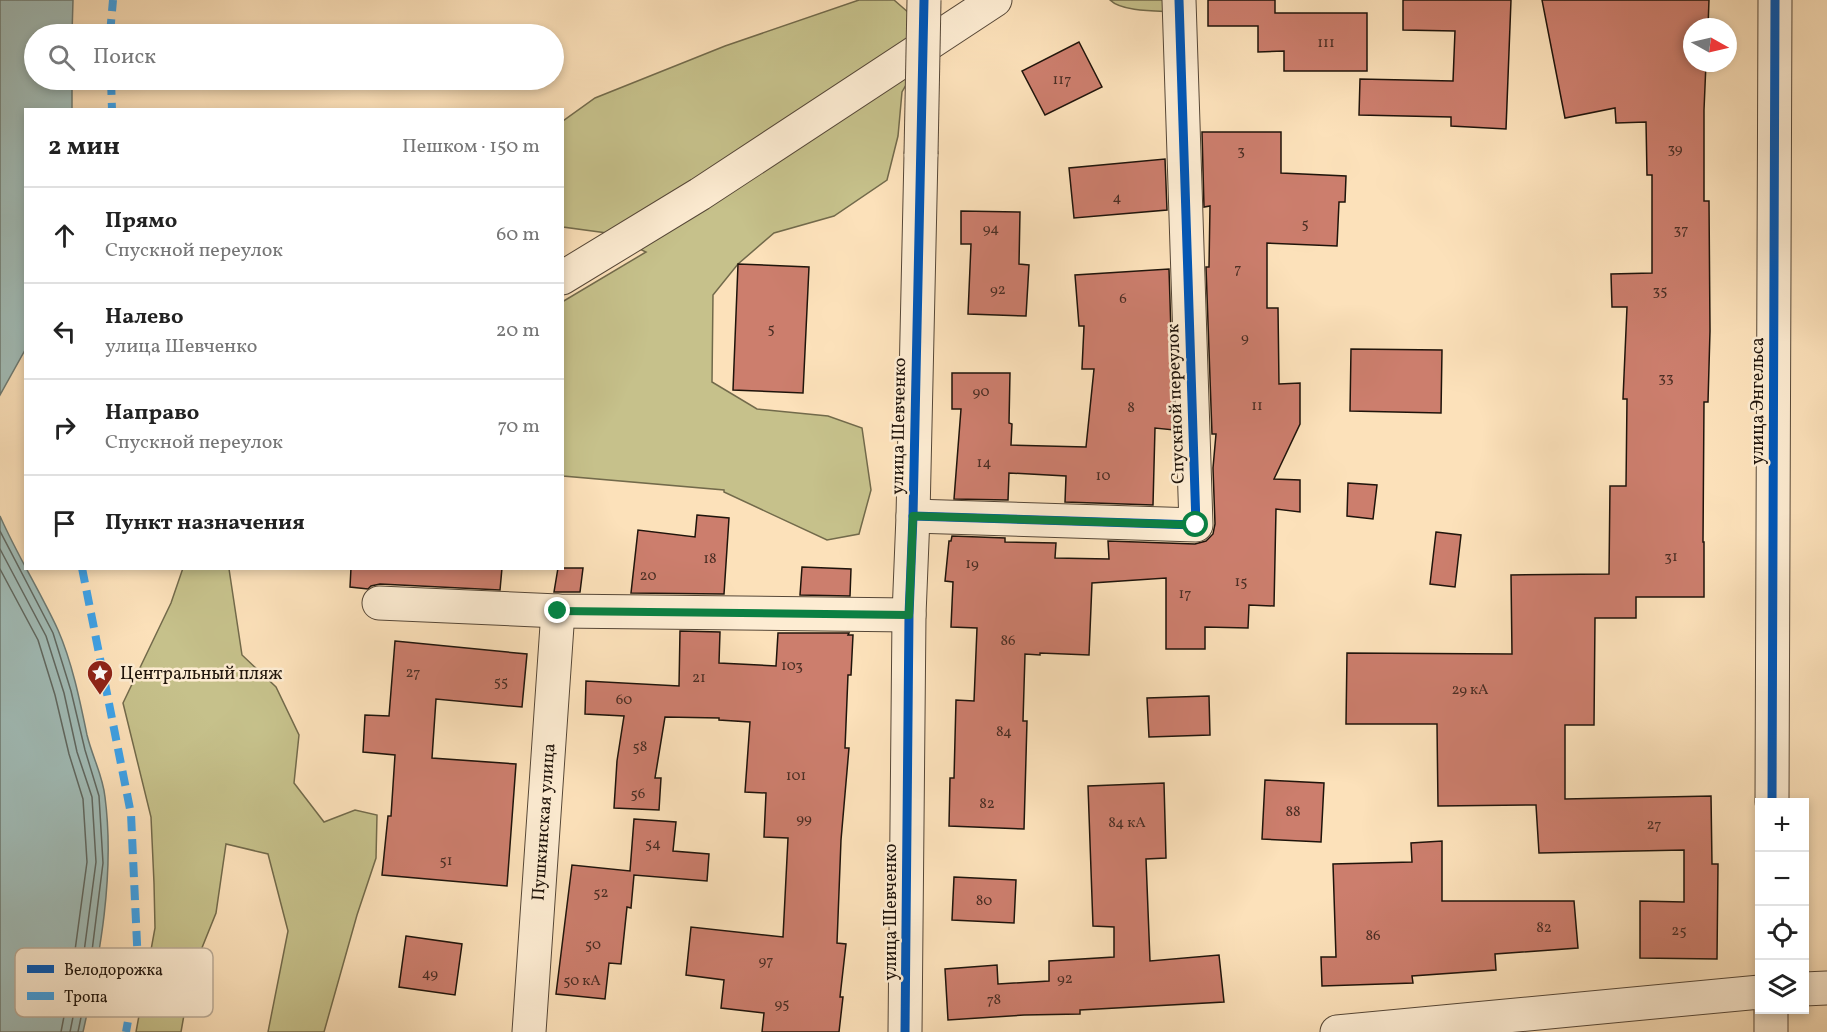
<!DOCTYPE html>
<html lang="ru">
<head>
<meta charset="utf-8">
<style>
	body { margin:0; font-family:Vollkorn,serif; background:#f6f6f6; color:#222 }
	.controls { position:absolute; right:18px; bottom:18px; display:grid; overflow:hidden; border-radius:0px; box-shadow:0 3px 9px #0003 }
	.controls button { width:54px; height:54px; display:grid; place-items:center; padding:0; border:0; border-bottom:2px solid #e0e0e0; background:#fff; color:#222; font:30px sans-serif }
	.compass { position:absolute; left:1683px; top:18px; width:54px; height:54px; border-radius:50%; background:#fff; box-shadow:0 3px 9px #0003; rotate:98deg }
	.stop { position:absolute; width:18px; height:18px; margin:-14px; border:4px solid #0b8043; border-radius:50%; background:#fff }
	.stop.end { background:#0b8043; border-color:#fff; box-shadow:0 2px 6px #0008 }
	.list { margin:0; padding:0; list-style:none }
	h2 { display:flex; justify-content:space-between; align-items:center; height:78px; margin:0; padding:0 24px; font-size:26px }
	h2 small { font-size:20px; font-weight:400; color:#767676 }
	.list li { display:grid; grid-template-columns:39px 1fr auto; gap:18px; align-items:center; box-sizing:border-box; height:96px; padding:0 24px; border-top:2px solid #e0e0e0 }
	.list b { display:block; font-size:22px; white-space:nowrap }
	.list p { margin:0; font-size:20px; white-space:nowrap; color:#767676 }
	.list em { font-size:20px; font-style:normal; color:#767676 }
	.icon { flex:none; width:33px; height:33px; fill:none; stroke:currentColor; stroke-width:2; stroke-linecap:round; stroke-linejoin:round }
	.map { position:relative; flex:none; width:1827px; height:1032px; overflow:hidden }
	.search { position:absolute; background:#fff; box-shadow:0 3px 9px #0003; left:24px; top:24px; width:540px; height:66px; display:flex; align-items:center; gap:15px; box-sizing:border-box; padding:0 21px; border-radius:33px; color:#767676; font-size:22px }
	.panel { position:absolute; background:#fff; box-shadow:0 3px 9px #0003; left:24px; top:108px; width:540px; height:462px; border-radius:0px }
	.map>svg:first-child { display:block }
	.green { fill:#c6c18b; stroke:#726a4b; stroke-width:1.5 }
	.water { fill:#a1bcb7; stroke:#6d7972; stroke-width:1.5 }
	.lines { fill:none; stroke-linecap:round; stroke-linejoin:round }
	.shore { stroke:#606861; stroke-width:1.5 }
	.building { fill:#cc7e6d; stroke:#1f140b; stroke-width:1.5 }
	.minor-casing { stroke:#564737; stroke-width:35 }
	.tertiary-casing { stroke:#564737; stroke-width:35 }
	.minor { stroke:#fdecd2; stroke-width:33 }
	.tertiary { stroke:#fdecd2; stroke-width:33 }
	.tertiary-bridge-casing { stroke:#564737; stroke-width:35; stroke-linecap:butt }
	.tertiary-bridge { stroke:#fdecd2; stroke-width:33 }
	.quiet { stroke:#3da2e9; stroke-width:8; stroke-dasharray:15 8; stroke-linecap:butt }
	.cycleway-casing { stroke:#fdecd2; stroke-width:13 }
	.cycleway { stroke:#0057b8; stroke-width:9 }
	.route { stroke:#0b8043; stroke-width:8 }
	.labels { text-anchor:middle; stroke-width:5; stroke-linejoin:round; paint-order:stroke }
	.number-label { font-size:15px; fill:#4a2e24 }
	.street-label { font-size:18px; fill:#1f140b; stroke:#fdecd2 }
	.poi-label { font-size:18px; fill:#1f140b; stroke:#fdecd2; text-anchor:start }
	.key { fill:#fdecd2; stroke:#baab96; stroke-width:1.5 }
	.key-label { font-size:16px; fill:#1f140b }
</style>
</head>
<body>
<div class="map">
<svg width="1827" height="1032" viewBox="0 0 1827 1032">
	<rect width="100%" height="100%" fill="#fce1ba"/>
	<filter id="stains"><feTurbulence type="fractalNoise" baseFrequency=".00333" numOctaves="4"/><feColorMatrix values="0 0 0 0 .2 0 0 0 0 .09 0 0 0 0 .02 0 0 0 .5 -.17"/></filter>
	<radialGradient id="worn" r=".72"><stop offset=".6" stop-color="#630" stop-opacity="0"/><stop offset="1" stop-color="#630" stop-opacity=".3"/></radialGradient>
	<g class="green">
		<path d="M859 0H894L909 13 914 71 902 92 898 136 887 180 834 216 774 233 738 264 713 295 712 382 757 409 828 416 862 428 871 490 859 534 827 540 724 492V490L563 476 562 302 646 252 607 233 563 227V121L595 98 725 46Z"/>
		<path d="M1110 0H1183L1174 12C1157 11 1122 12 1110 0Z"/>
		<path d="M183 568 229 569 242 655 276 687 299 735 294 783 324 822 355 810 377 815 376 858 357 915 324 1032H268L288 931 268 854 226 844 216 913 191 975 181 1032H136L155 928 154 883 151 817 123 703 171 603Z"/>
	</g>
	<g class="water">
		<path d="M0 0H73L72 34H34V80H72V109L26 110 25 350 0 395Z"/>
		<path d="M0 516C17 555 40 591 58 630 72 662 80 701 87 735 92 756 103 776 105 797 115 874 100 956 83 1032H0Z"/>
	</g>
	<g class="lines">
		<g class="shore">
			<path d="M0 531 53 633 71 691 85 750 99 796 103 863 88 983 78 1032"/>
			<path d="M0 549 46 636 64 693 77 752 92 797 96 862 80 982 70 1032"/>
			<path d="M0 569 38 640 55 695 69 754 83 799 87 862 71 980 61 1032"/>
		</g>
	</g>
	<g class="building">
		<path d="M1208 0H1275V13H1367V71H1284V51L1258 52V26H1208Z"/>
		<path d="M1403 0H1511L1506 129 1451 126V117L1359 115 1360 79 1453 81 1455 31 1403 30Z"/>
		<path d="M1542 0H1709L1708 27H1692V63H1706L1704 110V201H1709L1710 331 1708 402H1704L1703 542H1704V597H1636V618H1595L1594 725H1565V799L1711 796 1712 864H1718L1717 959 1640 958V901L1684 902V850L1539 853 1536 805 1438 806 1437 724H1346L1347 653 1512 654 1511 575 1609 574 1610 486H1626L1627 399H1623L1627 307H1612L1611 274 1652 273V175H1647L1646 122 1616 123 1615 108 1565 118Z"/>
		<path d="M1079 42 1102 87 1045 115 1022 71Z"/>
		<path d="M1202 132H1281V173L1346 176 1345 202H1339L1337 246 1267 243V308H1278L1279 384 1300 383V424L1274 479 1300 480V512L1276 509 1274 606 1249 605 1248 628 1205 627V649H1166V578L1092 583 1089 655 1040 653V655L1025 654 1023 721H1027L1024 829 949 826 950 778H954L956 700 974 701 977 628 951 627 953 582 945 581 949 541H951L952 536 1005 538V542L1056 543 1055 558 1109 559 1108 541 1195 544 1206 541 1213 534 1215 524 1213 468 1216 434H1212L1206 267H1209L1210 206 1204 207Z"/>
		<path d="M1165 159 1167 210 1074 218 1069 168Z"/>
		<path d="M961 211 1020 212 1019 264 1029 265 1026 316 968 314 971 244H961Z"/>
		<path d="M738 264 809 267 803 393 733 390Z"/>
		<path d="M1169 269 1174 430 1155 428 1153 505 1065 502 1066 476 1009 473 1008 500 954 499 961 409H952V373H1010L1009 423 1012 424 1011 445 1086 447 1094 369H1082L1084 326H1079L1075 275Z"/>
		<path d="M1351 349 1442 350 1441 413 1350 411Z"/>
		<path d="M1348 483 1377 485 1373 519 1347 516Z"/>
		<path d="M697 515 729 518 724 594 631 593 638 530 695 537Z"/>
		<path d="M1436 532 1461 535 1455 587 1430 584Z"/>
		<path d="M802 567 851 569 850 596 800 595Z"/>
		<path d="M351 568H502L500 590 380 584 371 586 368 589 350 587Z"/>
		<path d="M558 568H583L580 592H554Z"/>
		<path d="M680 631 720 632 719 663 776 666 778 633H849L848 635H853L851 675H848L845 748H849L841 840 837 943 846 944 840 997H843L839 1032H762L764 1013 721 1008 724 980 686 975 691 927 783 937 788 838 764 837 766 793 745 792 750 722 719 720V718L665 717 655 778H661L659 810 614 808 617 761 624 716 585 714 586 681 679 686Z"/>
		<path d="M395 641 527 654 522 707 436 699 432 758 516 764 507 886 382 875 388 816H391L395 755 363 752 365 715 389 716Z"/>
		<path d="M1209 696 1210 735 1149 737 1147 698Z"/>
		<path d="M1265 780 1324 783 1321 842 1262 839Z"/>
		<path d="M1164 783 1166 858 1146 859 1150 961 1219 955 1224 1002 1080 1010V1014L1024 1015 948 1020 945 969 997 965 998 984 1049 981V961L1114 957V927L1093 926 1088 786Z"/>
		<path d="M634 819 676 822 673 851 709 854 707 881 634 875 631 908 627 907 621 964 609 963 605 999 556 994 572 865 630 871Z"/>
		<path d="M1442 841V901H1574L1578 948 1495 954 1496 970 1412 976 1413 983 1322 986 1321 957H1336L1333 864 1412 862 1411 843Z"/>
		<path d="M954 877 1016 880 1014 923 952 920Z"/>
		<path d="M406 936 462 944 455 995 399 987Z"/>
	</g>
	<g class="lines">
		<g class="minor-casing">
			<g id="minor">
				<path d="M562 278 700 194 995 0"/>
				<path d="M913 516 1196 525 1179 0"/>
				<path d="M379 603 558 611 909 615"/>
				<path d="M1772 802 1775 0"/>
				<path d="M1804 989 1827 988"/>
				<path d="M1771 1010V1032"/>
				<path d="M529 1032 558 611"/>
				<path d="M1337 1032 1760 992"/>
			</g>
		</g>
		<g class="tertiary-casing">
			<path id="tertiary" d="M905 1032 909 615 913 516 921 154"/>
		</g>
		<use href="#minor" class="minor"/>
		<use href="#tertiary" class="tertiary"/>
		<g class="tertiary-bridge-casing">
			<path id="tertiary-bridge" d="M921 154 924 0"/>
		</g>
		<use href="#tertiary-bridge" class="tertiary-bridge"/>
		<g class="quiet">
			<path d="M110 34 113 0"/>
			<path d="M111 80 112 110"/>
			<path d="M82 568 131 814 138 965 126 1032"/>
		</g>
		<g class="cycleway-casing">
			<g id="cycleway">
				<path d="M913 516 1196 525 1179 0"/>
				<path d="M1772 802 1775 0"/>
				<path d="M905 1032 909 615 913 516 924 0"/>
			</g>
		</g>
		<use href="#cycleway" class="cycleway"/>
	</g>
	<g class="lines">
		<path class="route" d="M558 611 909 615 913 516 1196 525"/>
	</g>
	<defs>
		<g id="sight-pin" transform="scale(1.35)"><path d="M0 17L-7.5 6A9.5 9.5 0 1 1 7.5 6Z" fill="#8f2418" stroke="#fdecd2"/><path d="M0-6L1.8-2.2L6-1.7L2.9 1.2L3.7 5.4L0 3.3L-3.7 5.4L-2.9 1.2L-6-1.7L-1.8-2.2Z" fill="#fff"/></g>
	</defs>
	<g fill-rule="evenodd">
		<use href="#sight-pin" x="100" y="673"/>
	</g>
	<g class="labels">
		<g class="number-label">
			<text x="1326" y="47">111</text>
			<text x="1062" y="84">117</text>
			<text x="1675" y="153">39</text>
			<text x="1241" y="155">3</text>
			<text x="1117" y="202">4</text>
			<text x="1305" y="228">5</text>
			<text x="991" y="233">94</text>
			<text x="1681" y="234">37</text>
			<text x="1238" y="273">7</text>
			<text x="998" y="294">92</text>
			<text x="1660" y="295">35</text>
			<text x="1123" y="303">6</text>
			<text x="771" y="333">5</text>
			<text x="1245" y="342">9</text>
			<text x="1666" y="382">33</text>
			<text x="981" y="396">90</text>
			<text x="1257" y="410">11</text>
			<text x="1131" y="412">8</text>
			<text x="984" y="467">14</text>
			<text x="1103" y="480">10</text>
			<text x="1671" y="561">31</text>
			<text x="710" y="563">18</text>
			<text x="972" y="568">19</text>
			<text x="648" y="580">20</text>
			<text x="1241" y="586">15</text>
			<text x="1185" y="598">17</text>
			<text x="1008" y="645">86</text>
			<text x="792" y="670">103</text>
			<text x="413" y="677">27</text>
			<text x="699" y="682">21</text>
			<text x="501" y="686">55</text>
			<text x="1470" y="694">29 кА</text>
			<text x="624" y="704">60</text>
			<text x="1004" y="736">84</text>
			<text x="640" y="751">58</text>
			<text x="796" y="780">101</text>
			<text x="638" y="798">56</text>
			<text x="987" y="808">82</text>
			<text x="1293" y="816">88</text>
			<text x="804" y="823">99</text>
			<text x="1127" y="827">84 кА</text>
			<text x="1654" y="829">27</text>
			<text x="653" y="848">54</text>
			<text x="446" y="865">51</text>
			<text x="601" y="897">52</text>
			<text x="984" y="905">80</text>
			<text x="1544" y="932">82</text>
			<text x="1679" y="935">25</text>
			<text x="1373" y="940">86</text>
			<text x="593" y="949">50</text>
			<text x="766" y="965">97</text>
			<text x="430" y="978">49</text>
			<text x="1065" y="983">92</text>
			<text x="582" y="985">50 кА</text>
			<text x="994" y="1004">78</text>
			<text x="782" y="1008">95</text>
		</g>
		<g class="street-label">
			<text transform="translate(1757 401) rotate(-90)" y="6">улица Энгельса</text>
			<text transform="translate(1175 404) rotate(-92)" y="6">Спускной переулок</text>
			<text transform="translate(898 426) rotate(-89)" y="6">улица Шевченко</text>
			<text transform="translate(543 822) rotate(-86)" y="6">Пушкинская улица</text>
			<text transform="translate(890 912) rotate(-90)" y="6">улица Шевченко</text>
		</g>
		<g class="poi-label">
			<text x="120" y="679">Центральный пляж</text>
		</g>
	</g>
	<rect x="15" y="948" width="198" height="69" rx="9" class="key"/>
	<rect x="27" y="965" width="27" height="8" fill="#0057b8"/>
	<rect x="27" y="992" width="27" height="8" fill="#3da2e9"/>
	<g class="key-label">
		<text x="64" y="975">Велодорожка</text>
		<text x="64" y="1002">Тропа</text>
	</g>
	<rect width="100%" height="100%" filter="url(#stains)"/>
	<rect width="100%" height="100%" fill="url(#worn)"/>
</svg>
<div class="controls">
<button>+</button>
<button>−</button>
<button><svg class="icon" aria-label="locate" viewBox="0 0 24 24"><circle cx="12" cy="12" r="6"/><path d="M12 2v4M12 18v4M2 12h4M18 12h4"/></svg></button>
<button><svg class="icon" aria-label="layers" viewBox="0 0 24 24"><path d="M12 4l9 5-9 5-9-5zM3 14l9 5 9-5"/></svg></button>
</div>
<svg class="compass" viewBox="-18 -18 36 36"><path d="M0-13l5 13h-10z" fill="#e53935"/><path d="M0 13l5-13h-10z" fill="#767676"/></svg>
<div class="stop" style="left:1196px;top:525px"></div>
<div class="stop end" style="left:558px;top:611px"></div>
<div class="search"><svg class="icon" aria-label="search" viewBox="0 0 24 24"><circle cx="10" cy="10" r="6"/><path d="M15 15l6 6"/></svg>Поиск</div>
<section class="panel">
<h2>2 мин<small>Пешком · 150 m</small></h2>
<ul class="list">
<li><svg class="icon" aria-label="ahead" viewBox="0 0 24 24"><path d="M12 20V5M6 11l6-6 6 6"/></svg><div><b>Прямо</b><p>Спускной переулок</p></div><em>60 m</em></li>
<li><svg class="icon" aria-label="left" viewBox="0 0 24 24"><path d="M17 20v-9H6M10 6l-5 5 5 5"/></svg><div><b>Налево</b><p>улица Шевченко</p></div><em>20 m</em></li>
<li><svg class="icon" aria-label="right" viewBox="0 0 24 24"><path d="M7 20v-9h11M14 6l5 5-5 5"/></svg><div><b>Направо</b><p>Спускной переулок</p></div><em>70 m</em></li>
<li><svg class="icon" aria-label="arrive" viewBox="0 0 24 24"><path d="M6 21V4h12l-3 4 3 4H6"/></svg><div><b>Пункт назначения</b></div></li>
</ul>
</section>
</div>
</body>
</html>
